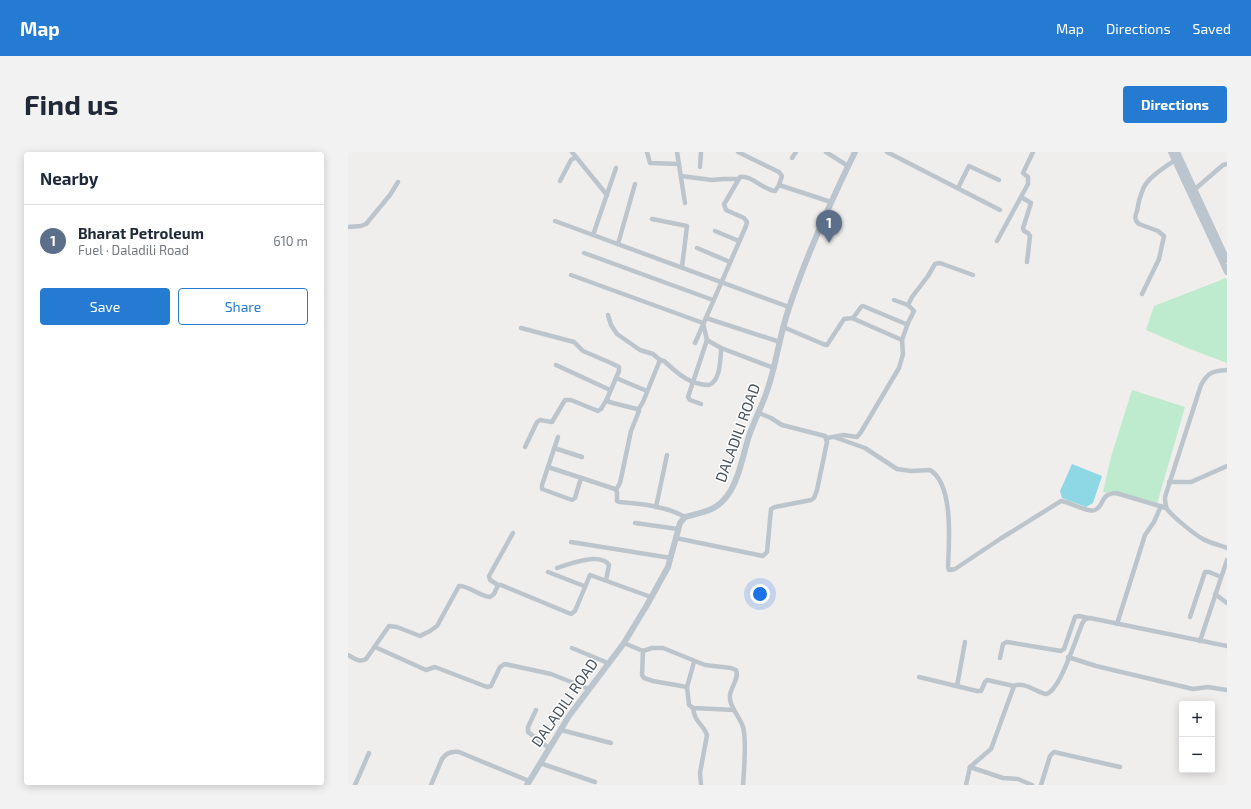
<!DOCTYPE html>
<html lang="en">
<head>
<meta charset="utf-8">
<style>
	body { margin:0; font-family:"Exo 2",sans-serif; background:#f2f2f3; color:#1f2937 }
	.controls { position:absolute; right:12px; bottom:12px; display:grid; overflow:hidden; border-radius:4px; box-shadow:0 2px 10px #0003 }
	.controls button { width:36px; height:36px; display:grid; place-items:center; padding:0; border:0; border-bottom:1px solid #e0e1e3; background:#fff; color:#1f2937; font:20px sans-serif }
	.you { position:absolute; left:412px; top:442px; width:14px; height:14px; margin:-10px; border:3px solid #fff; border-radius:50%; background:#1a73e8; box-shadow:0 0 0 6px #1a73e833 }
	.badge { display:grid; place-items:center; width:26px; height:26px; border-radius:50%; background:#257bd2; color:#fff; font-size:13px; font-weight:700 }
	.pin { position:absolute; translate:-50% -33px; filter:drop-shadow(0 1px 2px #0008) }
	.pin::after { content:''; position:absolute; top:21px; width:14px; height:12px; background:inherit; clip-path:polygon(0 0,100% 0,50% 100%) }
	.list { margin:0; padding:0; list-style:none }
	h2 { display:flex; justify-content:space-between; align-items:center; height:52px; margin:0; padding:0 16px; font-size:17px }
	h2 small { font-size:13px; font-weight:400; color:#747a83 }
	.list li { display:grid; grid-template-columns:26px 1fr auto; gap:12px; align-items:center; box-sizing:border-box; height:72px; padding:0 16px; border-top:1px solid #e0e1e3 }
	.list b { display:block; font-size:15px; white-space:nowrap }
	.list p { margin:0; font-size:13px; white-space:nowrap; color:#747a83 }
	.list em { font-size:13px; font-style:normal; color:#747a83 }
	.actions { display:flex; gap:8px; padding:12px 16px }
	.actions a { flex:1; padding:9px 0; border:1px solid #257bd2; border-radius:4px; text-align:center; font-size:14px; color:#257bd2 }
	.actions .main { background:#257bd2; color:#fff }
	.map { position:relative; flex:none; width:879px; height:633px; overflow:hidden; border-radius:4px }
	header { display:flex; align-items:center; gap:24px; box-sizing:border-box; height:56px; padding:0 20px; background:#257bd2; color:#fff }
	header strong { font-size:19px }
	nav { display:flex; gap:22px; margin-inline-start:auto; font-size:14px }
	.intro { display:flex; align-items:center; justify-content:space-between; box-sizing:border-box; height:96px; padding:0 24px }
	h1 { margin:0; font-size:28px }
	.button { padding:10px 18px; border-radius:4px; background:#257bd2; color:#fff; font-size:14px; font-weight:700 }
	main { display:flex; gap:24px; padding:0 24px }
	aside { flex:1; background:#fff; border-radius:4px; box-shadow:0 2px 10px #0003 }
	.map>svg:first-child { display:block }
	.green { fill:#beebcd }
	.water { fill:#8ed8e5 }
	.lines { fill:none; stroke-linecap:round; stroke-linejoin:round }
	.street { stroke:#bcc5cb; stroke-width:4.5 }
	.secondary { stroke:#bac5ce; stroke-width:6 }
	.labels { text-anchor:middle; stroke-width:3; stroke-linejoin:round; paint-order:stroke }
	.street-label { font-size:15px; fill:#475159; stroke:#fff }
</style>
</head>
<body>
<header>
<strong>Map</strong>
<nav><a>Map</a><a>Directions</a><a>Saved</a></nav>
</header>
<div class="intro"><h1>Find us</h1><a class="button">Directions</a></div>
<main>
<aside>
<h2>Nearby<small></small></h2>
<ul class="list">
<li><span class="badge" style="background:#5c6f8a">1</span><div><b>Bharat Petroleum</b><p>Fuel · Daladili Road</p></div><em>610 m</em></li>
</ul>
<div class="actions"><a class="main">Save</a><a>Share</a></div>
</aside>
<div class="map">
<svg width="879" height="633" viewBox="0 0 879 633">
	<rect width="100%" height="100%" fill="#f0eded"/>
	<g class="green">
		<path d="M878 126 879 129V211L837 195 798 178 806 154Z"/>
		<path d="M784 238 837 255 809 352 755 340 763 305Z"/>
	</g>
	<path class="water" d="M724 312 754 324 745 351 738 355 714 346 712 339Z"/>
	<g class="lines">
		<g class="street">
			<path d="M224 0 259 43"/>
			<path d="M299 0 302 11 331 12"/>
			<path d="M329 0 337 51"/>
			<path d="M478 0 500 14"/>
			<path d="M539 0 652 58"/>
			<path d="M444 6 448 0"/>
			<path d="M352 15 353 0"/>
			<path d="M333 24 364 28 375 27H389"/>
			<path d="M212 29 223 8 228 5"/>
			<path d="M431 33 483 50"/>
			<path d="M610 36 621 14 651 28"/>
			<path d="M846 38 875 13 879 12"/>
			<path d="M673 45 683 51 675 76 676 79 680 81 682 84 679 110"/>
			<path d="M304 67 339 74 334 115"/>
			<path d="M207 69 441 155"/>
			<path d="M0 75 13 74 18 72 42 43 50 30"/>
			<path d="M367 79 391 89"/>
			<path d="M245 83 268 16"/>
			<path d="M649 89 680 32V25L675 21 685 0"/>
			<path d="M270 92 287 32"/>
			<path d="M349 96 382 110"/>
			<path d="M236 101 365 148"/>
			<path d="M223 123 355 171 359 188 373 196V200C372 210 372 229 361 233 342 233 329 221 316 209L312 208 295 250 290 258"/>
			<path d="M794 142 811 107 816 84 810 79 791 72C786 68 787 64 789 59 790 52 792 44 795 37 800 25 816 16 827 8"/>
			<path d="M546 148 560 153"/>
			<path d="M260 163 263 173 269 182 292 198 305 202 312 208"/>
			<path d="M358 166 432 190"/>
			<path d="M504 166 554 188"/>
			<path d="M435 175 475 192 479 193 496 167 505 166 513 155 515 154 558 172 560 171 566 159 560 153 564 145 580 124 587 112 592 111 625 123"/>
			<path d="M173 176 226 190 235 199 263 211 271 215V219L259 247 261 250 289 257 291 259 283 279 272 331 268 338"/>
			<path d="M347 191 398 74 399 70 396 66 378 58 376 52 378 49 392 25C404 23 415 38 427 39L431 33 434 24 431 20 390 0"/>
			<path d="M373 196 426 216"/>
			<path d="M208 213 262 238"/>
			<path d="M879 218C865 219 860 220 853 233L817 345C817 349 817 353 819 357 824 364 847 383 855 387 862 391 871 393 879 396"/>
			<path d="M268 226 299 239"/>
			<path d="M353 252 342 248 340 245 359 188"/>
			<path d="M210 285 194 333V337L224 348 227 346 233 326"/>
			<path d="M486 285 517 296 549 317 563 319 582 318C606 332 601 392 600 415L601 418 607 417 652 387 713 349C722 350 740 361 747 358 757 354 751 342 768 341L818 356"/>
			<path d="M479 286 496 283 509 285 513 280 551 216 555 202 554 188 560 171"/>
			<path d="M177 295 189 270 192 268 204 270 217 248H223L250 259 253 257 259 247"/>
			<path d="M206 296 234 305"/>
			<path d="M200 315 267 337 269 340V349L271 350C294 352 318 354 337 365"/>
			<path d="M821 330H843L879 314"/>
			<path d="M308 355 319 303"/>
			<path d="M287 371 330 377"/>
			<path d="M328 386 415 404 419 400 423 357 427 355 463 348 466 346 469 338 479 290 477 284 434 273 423 266 411 261"/>
			<path d="M223 390 323 406"/>
			<path d="M209 416C221 412 252 400 261 413L258 428"/>
			<path d="M200 420 236 434"/>
			<path d="M150 433 142 428 141 424 165 381"/>
			<path d="M867 442 879 451"/>
			<path d="M842 465 857 420H861L873 425"/>
			<path d="M769 472 797 383 806 370 813 354"/>
			<path d="M852 489 879 408"/>
			<path d="M276 491 295 499 294 523 296 526 305 529 339 535"/>
			<path d="M27 495 78 518 87 515 139 535 143 534 152 515 157 512 203 522 241 537"/>
			<path d="M224 496 260 511"/>
			<path d="M295 499 304 496H315L357 513 383 516 388 518C392 528 380 537 382 547 383 557 392 565 395 575 399 589 396 617 395 633"/>
			<path d="M0 503C6 506 11 511 18 507L41 474 49 475 72 484 82 479 89 474 111 434C122 434 131 444 142 445L146 442 150 433H153L223 462 227 459 242 423 303 445"/>
			<path d="M720 505 748 514 845 537 860 535 879 538"/>
			<path d="M652 506 655 492 659 490 713 499 716 497 727 465 731 464 740 466"/>
			<path d="M346 510 339 535 341 553 345 556 386 558"/>
			<path d="M571 525 629 539H633L637 530 639 528 666 534"/>
			<path d="M609 534 617 490"/>
			<path d="M345 556C347 572 355 571 359 583L352 621 353 633"/>
			<path d="M188 558 180 575V580L201 596"/>
			<path d="M213 578 263 591"/>
			<path d="M192 611 247 630"/>
			<path d="M622 615 655 626 670 627 684 633"/>
			<path d="M7 633 21 601"/>
			<path d="M83 633 94 607C98 601 104 599 111 600L181 629"/>
			<path d="M618 633 622 615 643 597 666 534C676 529 688 540 698 542 712 539 728 486 734 472L737 467 742 466 879 494"/>
			<path d="M693 633 702 604 706 600 772 615"/>
		</g>
		<g class="secondary">
			<path d="M823 0 879 120"/>
			<path d="M829 0 879 108"/>
			<path d="M179 633 221 564 276 491 299 453 320 415 332 371 337 365C355 360 368 359 379 344 390 330 395 304 400 287 405 270 415 253 420 236 428 212 431 187 439 162 457 106 481 53 507 0"/>
		</g>
	</g>
	<g class="labels">
		<g class="street-label">
			<text transform="translate(390 281) rotate(-70)" y="5">DALADILI ROAD</text>
			<text transform="translate(217 551) rotate(-55)" y="5">DALADILI ROAD</text>
		</g>
	</g>
</svg>
<div class="controls">
<button>+</button>
<button>−</button>
</div>
<div class="you"></div>
<div class="pin badge" style="left:481px;top:91px;background:#5c6f8a">1</div>
</div>
</main>
</body>
</html>
